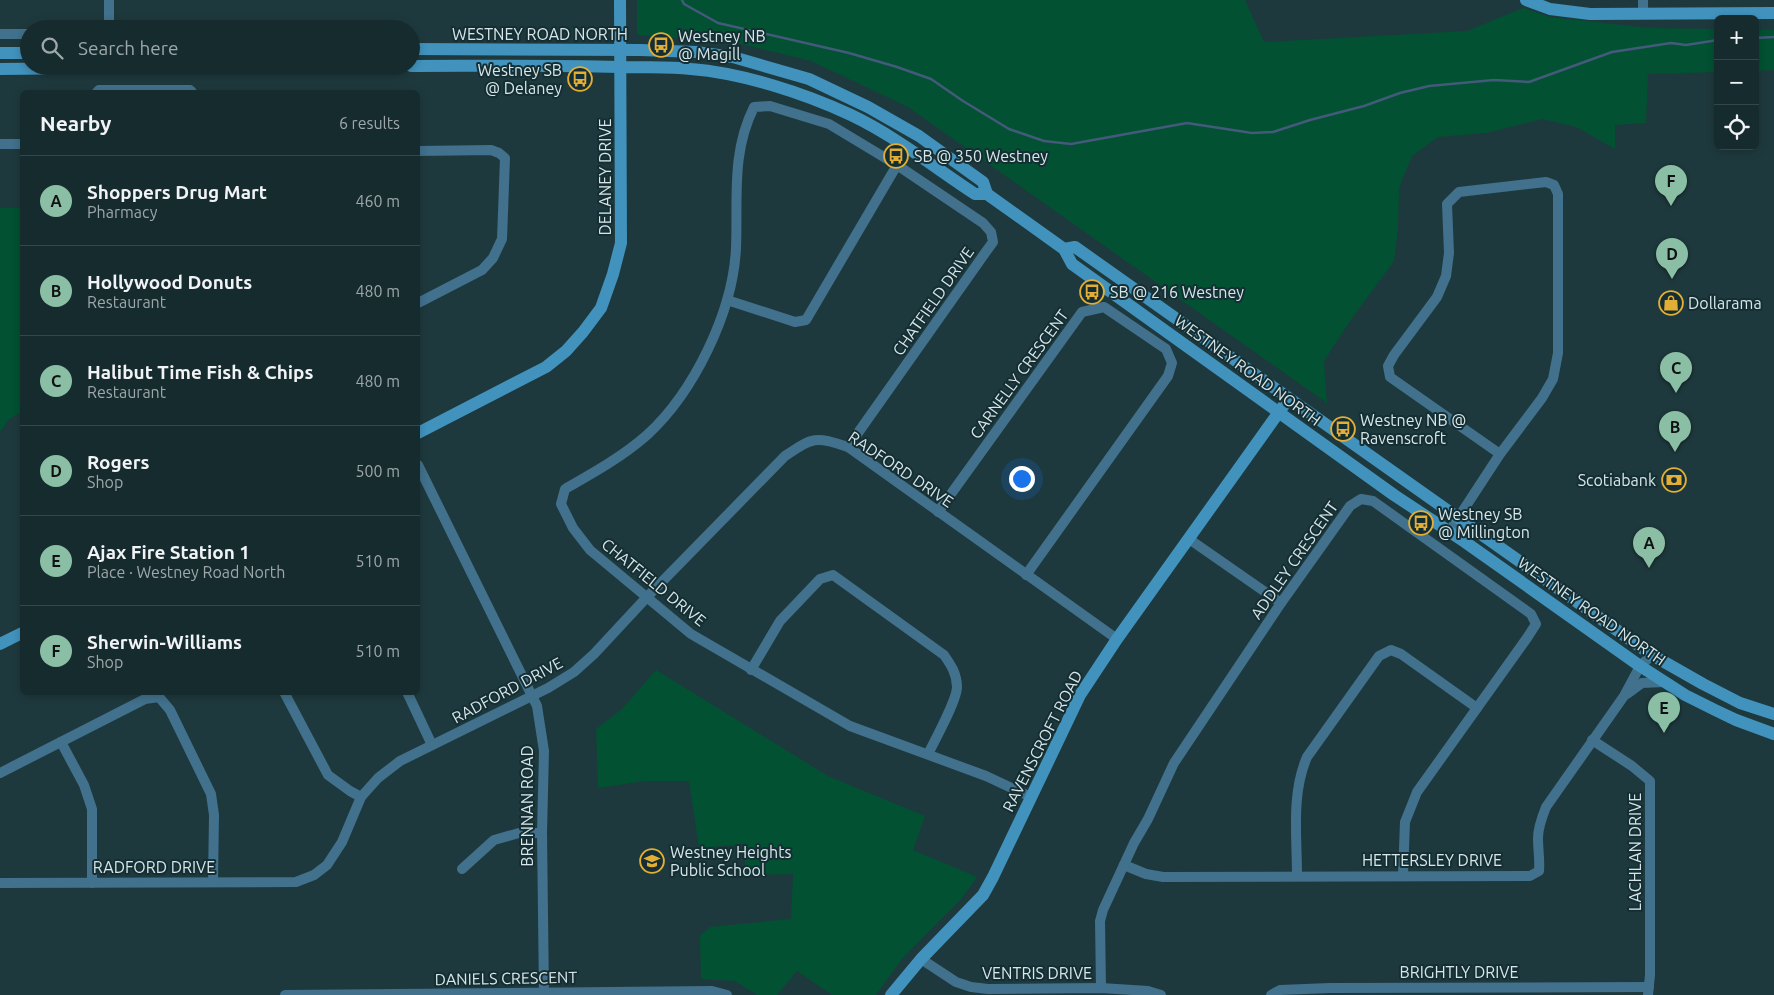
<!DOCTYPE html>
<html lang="en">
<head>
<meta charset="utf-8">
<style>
	body { margin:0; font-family:Ubuntu,sans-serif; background:#1f3336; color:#f1f3f6 }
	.controls { position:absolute; right:15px; top:15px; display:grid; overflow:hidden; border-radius:8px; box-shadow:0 2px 8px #0003 }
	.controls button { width:45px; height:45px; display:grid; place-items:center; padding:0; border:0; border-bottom:1px solid #35474a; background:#162b2e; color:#f1f3f6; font:25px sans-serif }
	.you { position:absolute; left:1021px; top:478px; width:18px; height:18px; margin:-12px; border:4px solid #fff; border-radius:50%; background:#1a73e8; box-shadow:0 0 0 8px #1a73e833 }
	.badge { display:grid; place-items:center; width:32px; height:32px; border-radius:50%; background:#8abfa5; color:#111; font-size:16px; font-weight:700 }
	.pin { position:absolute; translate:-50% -41px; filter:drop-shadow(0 1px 2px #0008) }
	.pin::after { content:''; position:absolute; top:26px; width:18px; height:15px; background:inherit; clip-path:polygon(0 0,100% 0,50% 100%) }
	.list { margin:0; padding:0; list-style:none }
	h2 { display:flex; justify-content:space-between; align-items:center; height:65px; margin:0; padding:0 20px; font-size:21px }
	h2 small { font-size:16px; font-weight:400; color:#9ea7aa }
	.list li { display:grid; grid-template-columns:32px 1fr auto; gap:15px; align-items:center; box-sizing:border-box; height:90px; padding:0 20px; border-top:1px solid #35474a }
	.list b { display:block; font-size:19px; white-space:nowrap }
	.list p { margin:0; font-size:16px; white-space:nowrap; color:#9ea7aa }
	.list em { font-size:16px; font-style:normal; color:#9ea7aa }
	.icon { flex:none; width:28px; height:28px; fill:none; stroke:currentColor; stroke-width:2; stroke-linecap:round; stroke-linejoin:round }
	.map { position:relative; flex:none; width:1774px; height:995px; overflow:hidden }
	.search { position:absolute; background:#162b2e; box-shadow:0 2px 8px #0003; left:20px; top:20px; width:400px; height:55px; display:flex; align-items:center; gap:12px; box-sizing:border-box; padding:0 18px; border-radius:28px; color:#9ea7aa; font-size:19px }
	.panel { position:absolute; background:#162b2e; box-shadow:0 2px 8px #0003; left:20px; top:90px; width:400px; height:605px; border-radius:8px }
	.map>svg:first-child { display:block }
	.green { fill:#025132 }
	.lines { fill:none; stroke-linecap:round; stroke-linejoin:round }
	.stream { stroke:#435a7a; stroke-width:2.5 }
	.street { stroke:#41718c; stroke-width:10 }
	.secondary { stroke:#4193be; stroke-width:12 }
	.labels { text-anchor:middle; stroke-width:4; stroke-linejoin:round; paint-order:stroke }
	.street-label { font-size:16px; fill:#d7e7e9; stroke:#142e33 }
	.poi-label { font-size:16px; fill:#d7e7e9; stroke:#142e33; text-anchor:start }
</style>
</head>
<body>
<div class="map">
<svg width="1774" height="995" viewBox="0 0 1774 995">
	<rect width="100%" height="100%" fill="#1e393d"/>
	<g class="green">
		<path d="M637 0H1245L1264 42 1467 31 1523 8 1550 17 1649 28 1718 29V72L1648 74 1646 123 1615 125V149L1576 127 1542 119 1486 133 1438 137 1412 156 1399 188 1398 229 1394 261 1350 321 1324 361 1327 403 908 107 811 61 737 43 637 35Z"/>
		<path d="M1755 30H1774V70L1755 71Z"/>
		<path d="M0 208H22V411L8 420 0 432Z"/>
		<path d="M656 670 828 776 925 816 913 850 977 877 962 898 902 959 876 995H832L797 971 777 995H757L735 981 701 979 700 936 710 927 791 919 793 874 745 875V844L699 848 689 781H645L598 788 596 729 622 709Z"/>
	</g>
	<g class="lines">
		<g class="stream">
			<path d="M682 0 684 4 718 23 849 53 897 67 931 79 963 101 1009 129 1044 141 1071 144 1187 123 1252 133 1273 132 1310 120 1364 106 1400 93 1429 86 1494 80 1529 82 1612 52 1671 43 1686 45 1718 40"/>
			<path d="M1755 38 1774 37"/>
		</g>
		<g class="street">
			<path d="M1643 0V14"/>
			<path d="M109 29V0"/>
			<path d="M0 34H29"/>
			<path d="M97 92 99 90H190L192 92"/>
			<path d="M0 144H22"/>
			<path d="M418 151 491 150 499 153 505 158 502 239 493 258 482 270 418 303"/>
			<path d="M727 300 795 322 806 320 897 165"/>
			<path d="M848 447 985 253 993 242 991 232 983 223 897 165 829 124 770 106 754 107C731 153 738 199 736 248 733 312 694 392 647 435 622 457 593 473 565 489L561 504 573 528 590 550 691 634 850 726 986 776 1031 797"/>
			<path d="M418 465 537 706 544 751 542 833 544 995"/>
			<path d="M938 512 1082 312 1104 307 1166 349 1172 363 1168 376 1026 575"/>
			<path d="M1449 532 1500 454 1542 398 1553 379 1558 353V194L1554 185 1546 182 1459 192 1447 204 1449 253 1446 276 1437 297 1394 355 1388 366 1390 377 1500 454"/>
			<path d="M1189 539 1281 603"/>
			<path d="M751 670 780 621 820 579 833 575 944 655C951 665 957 674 957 687 957 700 935 740 928 754"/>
			<path d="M284 692 328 775 350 791 361 797"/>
			<path d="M407 692 432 745"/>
			<path d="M1627 694 1642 683 1664 682"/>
			<path d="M1592 740 1632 766 1650 781V975L1648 995"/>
			<path d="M61 742 84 785 92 809V883"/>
			<path d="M0 773 145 699 159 697 170 710 211 794 214 815 213 882"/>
			<path d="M1124 865 1146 874 1163 877 1530 876 1539 871C1540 860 1538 850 1538 838 1538 828 1542 817 1546 807L1624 696 1640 666 1652 655"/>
			<path d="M462 869 494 840 519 833H542"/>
			<path d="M1297 875C1297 836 1291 794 1307 757L1379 656 1391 650 1401 654 1477 708"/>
			<path d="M0 883 296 882 314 875 327 865 342 842 361 797 378 778 400 761 548 688 574 672 594 654 647 597 785 456C813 437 815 436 848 447L1117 639"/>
			<path d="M921 959 956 982 971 987 988 989 1101 988 1148 991 1161 995"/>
			<path d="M1101 988 1100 921 1103 910 1134 843 1148 819 1174 763 1281 603 1350 506 1361 499 1373 501 1531 614 1536 624 1527 638 1417 792 1405 822 1403 875"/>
			<path d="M285 995 712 991 727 995"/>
			<path d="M1271 995 1280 990 1330 988 1649 987"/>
		</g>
		<g class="secondary">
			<path d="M1526 0 1550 9 1590 14 1774 13"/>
			<path d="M411 49 641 50 696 52 733 57 809 79 868 107 919 136 983 182 987 194 1064 249 1072 264 1394 495 1465 542 1640 666 1685 695 1715 710 1736 720 1774 734"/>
			<path d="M0 53H29"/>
			<path d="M411 66C481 66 550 65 619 67 643 68 667 66 691 69 742 73 804 93 851 115 895 136 934 167 975 194H987"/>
			<path d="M0 69 291 66"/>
			<path d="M1064 249 1075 247 1652 655 1703 684 1740 703 1774 714"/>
			<path d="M418 433 546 367 566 351 583 332 601 308 613 274 621 243 620 0"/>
			<path d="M0 644 22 633"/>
			<path d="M891 995 921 959 983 895 993 877 1080 695 1117 639 1284 405"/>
		</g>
	</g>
	<defs>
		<g id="bus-ring" transform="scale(1.25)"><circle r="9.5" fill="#142e33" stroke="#e3ae35" stroke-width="1.5"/><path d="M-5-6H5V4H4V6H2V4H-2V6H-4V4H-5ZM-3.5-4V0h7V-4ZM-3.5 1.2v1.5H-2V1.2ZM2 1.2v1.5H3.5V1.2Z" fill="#e3ae35"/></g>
		<g id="shop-ring" transform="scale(1.25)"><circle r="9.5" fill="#142e33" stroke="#e3ae35" stroke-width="1.5"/><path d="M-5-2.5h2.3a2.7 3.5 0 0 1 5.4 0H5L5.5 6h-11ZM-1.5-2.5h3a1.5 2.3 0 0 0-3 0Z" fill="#e3ae35"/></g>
		<g id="bank-ring" transform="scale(1.25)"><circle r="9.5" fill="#142e33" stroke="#e3ae35" stroke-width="1.5"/><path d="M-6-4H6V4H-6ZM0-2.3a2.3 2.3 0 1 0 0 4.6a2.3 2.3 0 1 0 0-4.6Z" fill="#e3ae35"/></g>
		<g id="school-ring" transform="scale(1.25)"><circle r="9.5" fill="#142e33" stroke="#e3ae35" stroke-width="1.5"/><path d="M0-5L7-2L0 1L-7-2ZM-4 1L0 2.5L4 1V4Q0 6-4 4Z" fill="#e3ae35"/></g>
	</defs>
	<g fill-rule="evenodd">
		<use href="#bus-ring" x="661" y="45"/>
		<use href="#bus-ring" x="580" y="79"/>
		<use href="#bus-ring" x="896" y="156"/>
		<use href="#bus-ring" x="1092" y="292"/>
		<use href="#shop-ring" x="1671" y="303"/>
		<use href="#bus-ring" x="1343" y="429"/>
		<use href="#bank-ring" x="1674" y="480"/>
		<use href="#bus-ring" x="1421" y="523"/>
		<use href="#school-ring" x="652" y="861"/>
	</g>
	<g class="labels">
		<g class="street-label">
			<text x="540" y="40">WESTNEY ROAD NORTH</text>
			<text transform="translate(605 177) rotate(-90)" y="6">DELANEY DRIVE</text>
			<text transform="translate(933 301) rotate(-55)" y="6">CHATFIELD DRIVE</text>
			<text transform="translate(1248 370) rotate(36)" y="6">WESTNEY ROAD NORTH</text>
			<text transform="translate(1019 374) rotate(-54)" y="6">CARNELLY CRESCENT</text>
			<text transform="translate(901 469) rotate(34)" y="6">RADFORD DRIVE</text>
			<text transform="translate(1294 560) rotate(-55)" y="6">ADDLEY CRESCENT</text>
			<text transform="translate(654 582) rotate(39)" y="6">CHATFIELD DRIVE</text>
			<text transform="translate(1592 611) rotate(35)" y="6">WESTNEY ROAD NORTH</text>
			<text transform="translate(507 690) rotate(-28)" y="6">RADFORD DRIVE</text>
			<text transform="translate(1042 741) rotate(-63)" y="6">RAVENSCROFT ROAD</text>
			<text transform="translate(527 806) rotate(-90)" y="6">BRENNAN ROAD</text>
			<text transform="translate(1635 852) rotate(-90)" y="6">LACHLAN DRIVE</text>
			<text x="1432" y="866">HETTERSLEY DRIVE</text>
			<text x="154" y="873">RADFORD DRIVE</text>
			<text x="1459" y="978">BRIGHTLY DRIVE</text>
			<text x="1037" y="979">VENTRIS DRIVE</text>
			<text transform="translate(506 978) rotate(-1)" y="6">DANIELS CRESCENT</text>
		</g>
		<g class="poi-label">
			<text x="678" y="42">Westney NB<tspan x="678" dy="18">@ Magill</tspan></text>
			<text x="562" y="76" text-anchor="end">Westney SB<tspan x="562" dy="18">@ Delaney</tspan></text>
			<text x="914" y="162">SB @ 350 Westney</text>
			<text x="1110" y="298">SB @ 216 Westney</text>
			<text x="1688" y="309">Dollarama</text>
			<text x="1360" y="426">Westney NB @<tspan x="1360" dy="18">Ravenscroft</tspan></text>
			<text x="1656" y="486" text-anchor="end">Scotiabank</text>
			<text x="1438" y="520">Westney SB<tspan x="1438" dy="18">@ Millington</tspan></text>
			<text x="670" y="858">Westney Heights<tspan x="670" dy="18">Public School</tspan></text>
		</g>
	</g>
</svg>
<div class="controls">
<button>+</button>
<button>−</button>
<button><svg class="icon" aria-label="locate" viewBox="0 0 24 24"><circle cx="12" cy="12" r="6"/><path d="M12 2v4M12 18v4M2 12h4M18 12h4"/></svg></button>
</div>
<div class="you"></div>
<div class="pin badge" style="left:1649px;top:568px">A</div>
<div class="pin badge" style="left:1675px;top:452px">B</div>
<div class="pin badge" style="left:1676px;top:393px">C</div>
<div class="pin badge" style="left:1672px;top:279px">D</div>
<div class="pin badge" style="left:1664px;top:733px">E</div>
<div class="pin badge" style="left:1671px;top:206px">F</div>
<div class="search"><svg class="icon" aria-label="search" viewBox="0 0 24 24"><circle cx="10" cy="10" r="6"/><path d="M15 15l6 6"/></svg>Search here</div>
<section class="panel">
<h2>Nearby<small>6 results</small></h2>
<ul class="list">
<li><span class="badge">A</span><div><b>Shoppers Drug Mart</b><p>Pharmacy</p></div><em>460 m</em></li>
<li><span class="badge">B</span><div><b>Hollywood Donuts</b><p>Restaurant</p></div><em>480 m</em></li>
<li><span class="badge">C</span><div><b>Halibut Time Fish &amp; Chips</b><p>Restaurant</p></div><em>480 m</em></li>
<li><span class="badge">D</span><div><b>Rogers</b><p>Shop</p></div><em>500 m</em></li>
<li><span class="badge">E</span><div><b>Ajax Fire Station 1</b><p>Place · Westney Road North</p></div><em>510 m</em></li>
<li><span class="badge">F</span><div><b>Sherwin-Williams</b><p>Shop</p></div><em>510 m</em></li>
</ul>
</section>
</div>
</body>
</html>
